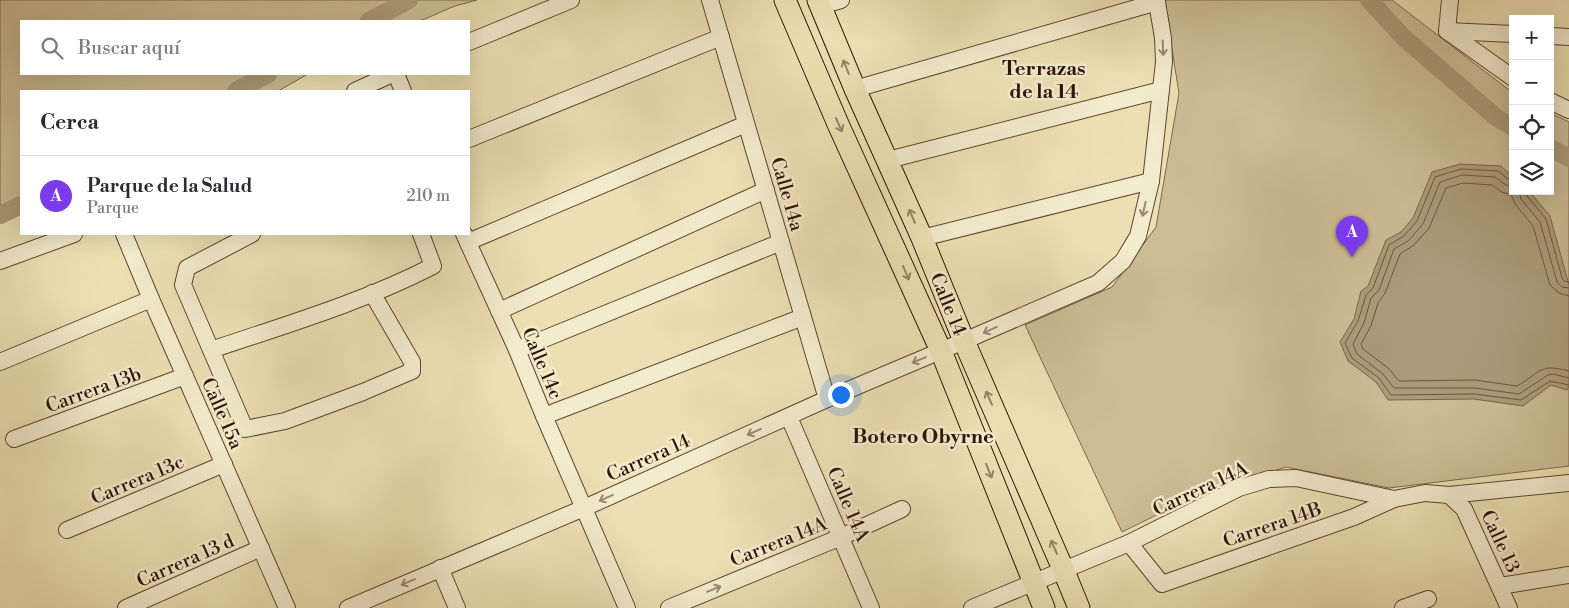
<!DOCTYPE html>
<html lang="es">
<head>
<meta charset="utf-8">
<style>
	body { margin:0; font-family:"Libre Bodoni",serif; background:#f2f2f3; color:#2b2b33 }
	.controls { position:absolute; right:15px; top:15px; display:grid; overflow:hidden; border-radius:0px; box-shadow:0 5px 20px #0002 }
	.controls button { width:45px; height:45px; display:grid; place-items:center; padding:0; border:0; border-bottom:1px solid #e1e1e2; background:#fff; color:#2b2b33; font:25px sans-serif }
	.you { position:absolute; left:840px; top:394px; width:18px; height:18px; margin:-12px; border:4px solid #fff; border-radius:50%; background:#1a73e8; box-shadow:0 0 0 8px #1a73e833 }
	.badge { display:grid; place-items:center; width:32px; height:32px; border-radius:50%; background:#7c3aed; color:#fff; font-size:16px; font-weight:700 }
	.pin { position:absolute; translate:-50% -41px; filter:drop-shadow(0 1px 2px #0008) }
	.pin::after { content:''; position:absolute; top:26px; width:18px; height:15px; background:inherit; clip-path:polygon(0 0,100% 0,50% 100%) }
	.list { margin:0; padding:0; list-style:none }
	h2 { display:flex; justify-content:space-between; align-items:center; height:65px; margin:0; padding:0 20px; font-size:21px }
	h2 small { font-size:16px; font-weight:400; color:#7c7c81 }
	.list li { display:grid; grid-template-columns:32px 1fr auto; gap:15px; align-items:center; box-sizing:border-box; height:80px; padding:0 20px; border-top:1px solid #e1e1e2 }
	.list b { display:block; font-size:19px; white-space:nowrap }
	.list p { margin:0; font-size:16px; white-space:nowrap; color:#7c7c81 }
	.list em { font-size:16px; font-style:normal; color:#7c7c81 }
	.icon { flex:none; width:28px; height:28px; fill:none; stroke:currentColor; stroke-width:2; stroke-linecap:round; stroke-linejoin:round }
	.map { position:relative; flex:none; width:1569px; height:608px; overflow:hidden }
	.search { position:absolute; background:#fff; box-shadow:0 5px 20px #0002; left:20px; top:20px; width:450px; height:55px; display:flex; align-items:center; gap:12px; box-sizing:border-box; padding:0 18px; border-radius:0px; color:#7c7c81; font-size:19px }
	.panel { position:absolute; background:#fff; box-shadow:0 5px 20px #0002; left:20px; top:90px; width:450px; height:145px; border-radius:0px }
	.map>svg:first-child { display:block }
	.green { fill:#ccbd96; stroke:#7e684e }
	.water { fill:#ac9a78; stroke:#7a644a }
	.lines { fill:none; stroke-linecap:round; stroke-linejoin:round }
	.shore { stroke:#6e563f; stroke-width:1 }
	.canal { stroke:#ac9a78; stroke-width:18 }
	.minor-casing { stroke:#5f4631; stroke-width:18 }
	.major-casing { stroke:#301206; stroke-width:23 }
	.minor { stroke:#f3ebce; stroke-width:16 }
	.major { stroke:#ece0b3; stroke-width:21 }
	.oneway { stroke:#9b8974 }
	.oneway2 { stroke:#978365 }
	.labels { text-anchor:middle; stroke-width:5; stroke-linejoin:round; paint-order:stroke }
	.street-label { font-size:19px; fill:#301206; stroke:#f3ebce }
	.neighbourhood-label { font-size:20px; font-weight:bold; fill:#301206; stroke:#f3ebce }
</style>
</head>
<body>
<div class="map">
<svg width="1569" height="608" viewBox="0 0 1569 608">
	<rect width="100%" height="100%" fill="#ece0b3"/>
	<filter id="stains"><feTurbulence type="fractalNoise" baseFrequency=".004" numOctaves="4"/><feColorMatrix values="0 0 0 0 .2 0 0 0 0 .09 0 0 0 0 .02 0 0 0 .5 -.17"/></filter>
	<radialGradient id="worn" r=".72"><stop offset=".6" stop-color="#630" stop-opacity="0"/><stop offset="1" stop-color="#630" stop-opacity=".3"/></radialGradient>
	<g class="green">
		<path d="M0 0H477L455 6 420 21H21V74H308L278 91H21V202L0 205Z"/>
		<path d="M1164 0H1392L1513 93V191H1550V113L1569 122V466L1389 488 1286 467 1193 497 1122 532 1025 325 1112 287 1156 227 1179 93Z"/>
	</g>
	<path class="water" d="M1460 164 1501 166 1513 177V191H1529L1550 216 1569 285V386L1567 390 1551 385 1523 406 1474 399 1388 400 1376 382 1348 361 1340 342 1354 319 1361 291 1368 286 1386 240 1401 232 1413 218 1432 172Z"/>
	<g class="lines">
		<g class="shore">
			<path d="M1513 180 1508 179 1498 171 1461 169 1435 177 1417 221 1404 236 1389 245 1373 288 1366 295 1358 321 1345 343 1352 358 1379 378 1391 395 1475 394 1521 400 1550 381 1569 385"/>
			<path d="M1513 187 1506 185 1495 177 1462 175 1440 182 1423 224 1408 241 1394 249 1379 290 1371 298 1364 323 1353 344 1357 354 1383 374 1394 388H1475L1519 394 1548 375 1553 374 1569 378"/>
			<path d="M1519 191 1521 199 1540 222 1557 282 1562 287 1569 288"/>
			<path d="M1526 191 1527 196 1546 219 1562 278 1564 281 1569 282"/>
			<path d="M1569 296 1559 293 1550 285 1533 226 1516 205 1511 195 1502 192 1492 185 1463 183 1446 188 1429 228 1414 245 1400 254 1385 293 1378 303 1371 326 1361 344 1363 349 1388 368 1399 381 1475 380 1517 386C1542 372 1538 363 1569 371"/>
		</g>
		<g class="canal">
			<path d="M1369 0 1404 38 1497 118 1513 127"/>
			<path d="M369 21 409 0"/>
			<path d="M236 91 268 74"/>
			<path d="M1550 148 1569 158"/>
			<path d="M0 215 21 205"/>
		</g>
		<g class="minor-casing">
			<g id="minor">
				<path d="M710 0 827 399"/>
				<path d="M820 6 841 0"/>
				<path d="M1447 31 1513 78"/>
				<path d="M1447 31 1513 34"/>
				<path d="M1447 31 1450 0"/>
				<path d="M1550 36 1569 37"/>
				<path d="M469 42 571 0"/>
				<path d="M396 74 403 91"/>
				<path d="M855 89 1157 2"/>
				<path d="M355 91 392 74"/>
				<path d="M1550 101 1569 110"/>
				<path d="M469 139 721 37"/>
				<path d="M888 160 1161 90"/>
				<path d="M124 234 151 299 287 608"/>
				<path d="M252 234 187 268 183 285 245 429 285 421 363 392 412 371V362L372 293"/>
				<path d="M464 234 517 350 544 416 627 608"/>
				<path d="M922 238 1151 181"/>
				<path d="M468 242 746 124"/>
				<path d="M0 261 74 234"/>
				<path d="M499 311 766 190"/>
				<path d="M211 350C285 325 363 302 433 266L421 234"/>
				<path d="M517 350 781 242"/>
				<path d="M0 362 151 299"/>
				<path d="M544 416 803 317"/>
				<path d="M789 417 871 608"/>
				<path d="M14 439 185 376"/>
				<path d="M1449 495 1464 509 1509 608"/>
				<path d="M67 530 224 464"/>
				<path d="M1129 543 1162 584 1354 517 1394 499"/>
				<path d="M440 568 457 608"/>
				<path d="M1500 586 1569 575"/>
				<path d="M126 608 261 548"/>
				<path d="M348 608 584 508 827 399 964 341 1098 283 1123 261 1138 236 1151 181 1164 62 1163 38 1157 2 1155 0"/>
				<path d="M669 608 841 537 902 509"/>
				<path d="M972 608 1129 543 1239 488 1269 479 1296 478 1394 499 1425 493 1449 495 1569 483"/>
				<path d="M1403 608 1428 599"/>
			</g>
		</g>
		<g class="major-casing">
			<g id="major">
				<path d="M785 0 838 124 941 351 1044 608"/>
				<path d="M818 0 855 89 922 238 964 341 1063 569 1079 608"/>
			</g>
		</g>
		<use href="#minor" class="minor"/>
		<use href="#major" class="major"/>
	</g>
	<defs><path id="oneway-shaft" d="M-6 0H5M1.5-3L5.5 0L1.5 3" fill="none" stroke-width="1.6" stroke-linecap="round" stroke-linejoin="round" transform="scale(1.25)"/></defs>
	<g class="oneway">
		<use href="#oneway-shaft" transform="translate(1163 48) rotate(88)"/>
		<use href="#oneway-shaft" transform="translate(1144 209) rotate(103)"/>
		<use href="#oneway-shaft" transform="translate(990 330) rotate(156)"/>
		<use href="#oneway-shaft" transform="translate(919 360) rotate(157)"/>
		<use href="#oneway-shaft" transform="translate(754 432) rotate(156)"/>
		<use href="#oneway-shaft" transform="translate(606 498) rotate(156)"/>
		<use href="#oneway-shaft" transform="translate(408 582) rotate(157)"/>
		<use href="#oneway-shaft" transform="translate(714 589) rotate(-22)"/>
	</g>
	<g class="oneway2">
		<use href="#oneway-shaft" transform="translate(846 67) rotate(-112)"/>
		<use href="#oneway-shaft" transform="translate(839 125) rotate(66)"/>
		<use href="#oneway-shaft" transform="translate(912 216) rotate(-113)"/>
		<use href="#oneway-shaft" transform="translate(906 273) rotate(66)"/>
		<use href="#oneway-shaft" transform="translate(989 398) rotate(-114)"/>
		<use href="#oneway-shaft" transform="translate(989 471) rotate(68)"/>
		<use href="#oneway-shaft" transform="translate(1054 547) rotate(-114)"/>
	</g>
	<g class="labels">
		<g class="street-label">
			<text transform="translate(788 194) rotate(74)" y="7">Calle 14a</text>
			<text transform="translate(949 304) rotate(68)" y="7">Calle 14</text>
			<text transform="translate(543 363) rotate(67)" y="7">Calle 14c</text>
			<text transform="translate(93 389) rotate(-20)" y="7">Carrera 13b</text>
			<text transform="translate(223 413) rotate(66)" y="7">Calle 15a</text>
			<text transform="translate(648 457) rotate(-24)" y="7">Carrera 14</text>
			<text transform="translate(137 479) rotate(-23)" y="7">Carrera 13c</text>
			<text transform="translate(1200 488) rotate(-25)" y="7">Carrera 14A</text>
			<text transform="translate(849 504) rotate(67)" y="7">Calle 14A</text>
			<text transform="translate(1272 524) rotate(-19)" y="7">Carrera 14B</text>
			<text transform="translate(778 541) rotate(-22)" y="7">Carrera 14A</text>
			<text transform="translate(1501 541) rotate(65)" y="7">Calle 13</text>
			<text transform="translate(185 560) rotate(-24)" y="7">Carrera 13 d</text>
		</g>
		<g class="neighbourhood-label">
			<text x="1044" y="75">Terrazas<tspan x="1044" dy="23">de la 14</tspan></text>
			<text x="923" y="443">Botero Obyrne</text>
		</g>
	</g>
	<rect width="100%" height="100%" filter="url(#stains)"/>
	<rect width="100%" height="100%" fill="url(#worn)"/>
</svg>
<div class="controls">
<button>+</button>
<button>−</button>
<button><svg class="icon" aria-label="locate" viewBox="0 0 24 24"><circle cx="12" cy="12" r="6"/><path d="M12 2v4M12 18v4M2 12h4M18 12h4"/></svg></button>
<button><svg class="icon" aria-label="layers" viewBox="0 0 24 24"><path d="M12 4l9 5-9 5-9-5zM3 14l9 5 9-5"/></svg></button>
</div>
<div class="you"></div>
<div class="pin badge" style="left:1352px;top:257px">A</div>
<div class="search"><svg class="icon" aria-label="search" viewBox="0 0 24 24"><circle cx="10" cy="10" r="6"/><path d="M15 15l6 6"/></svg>Buscar aquí</div>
<section class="panel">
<h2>Cerca<small></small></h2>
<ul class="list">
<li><span class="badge">A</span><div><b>Parque de la Salud</b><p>Parque</p></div><em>210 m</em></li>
</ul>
</section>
</div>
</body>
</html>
